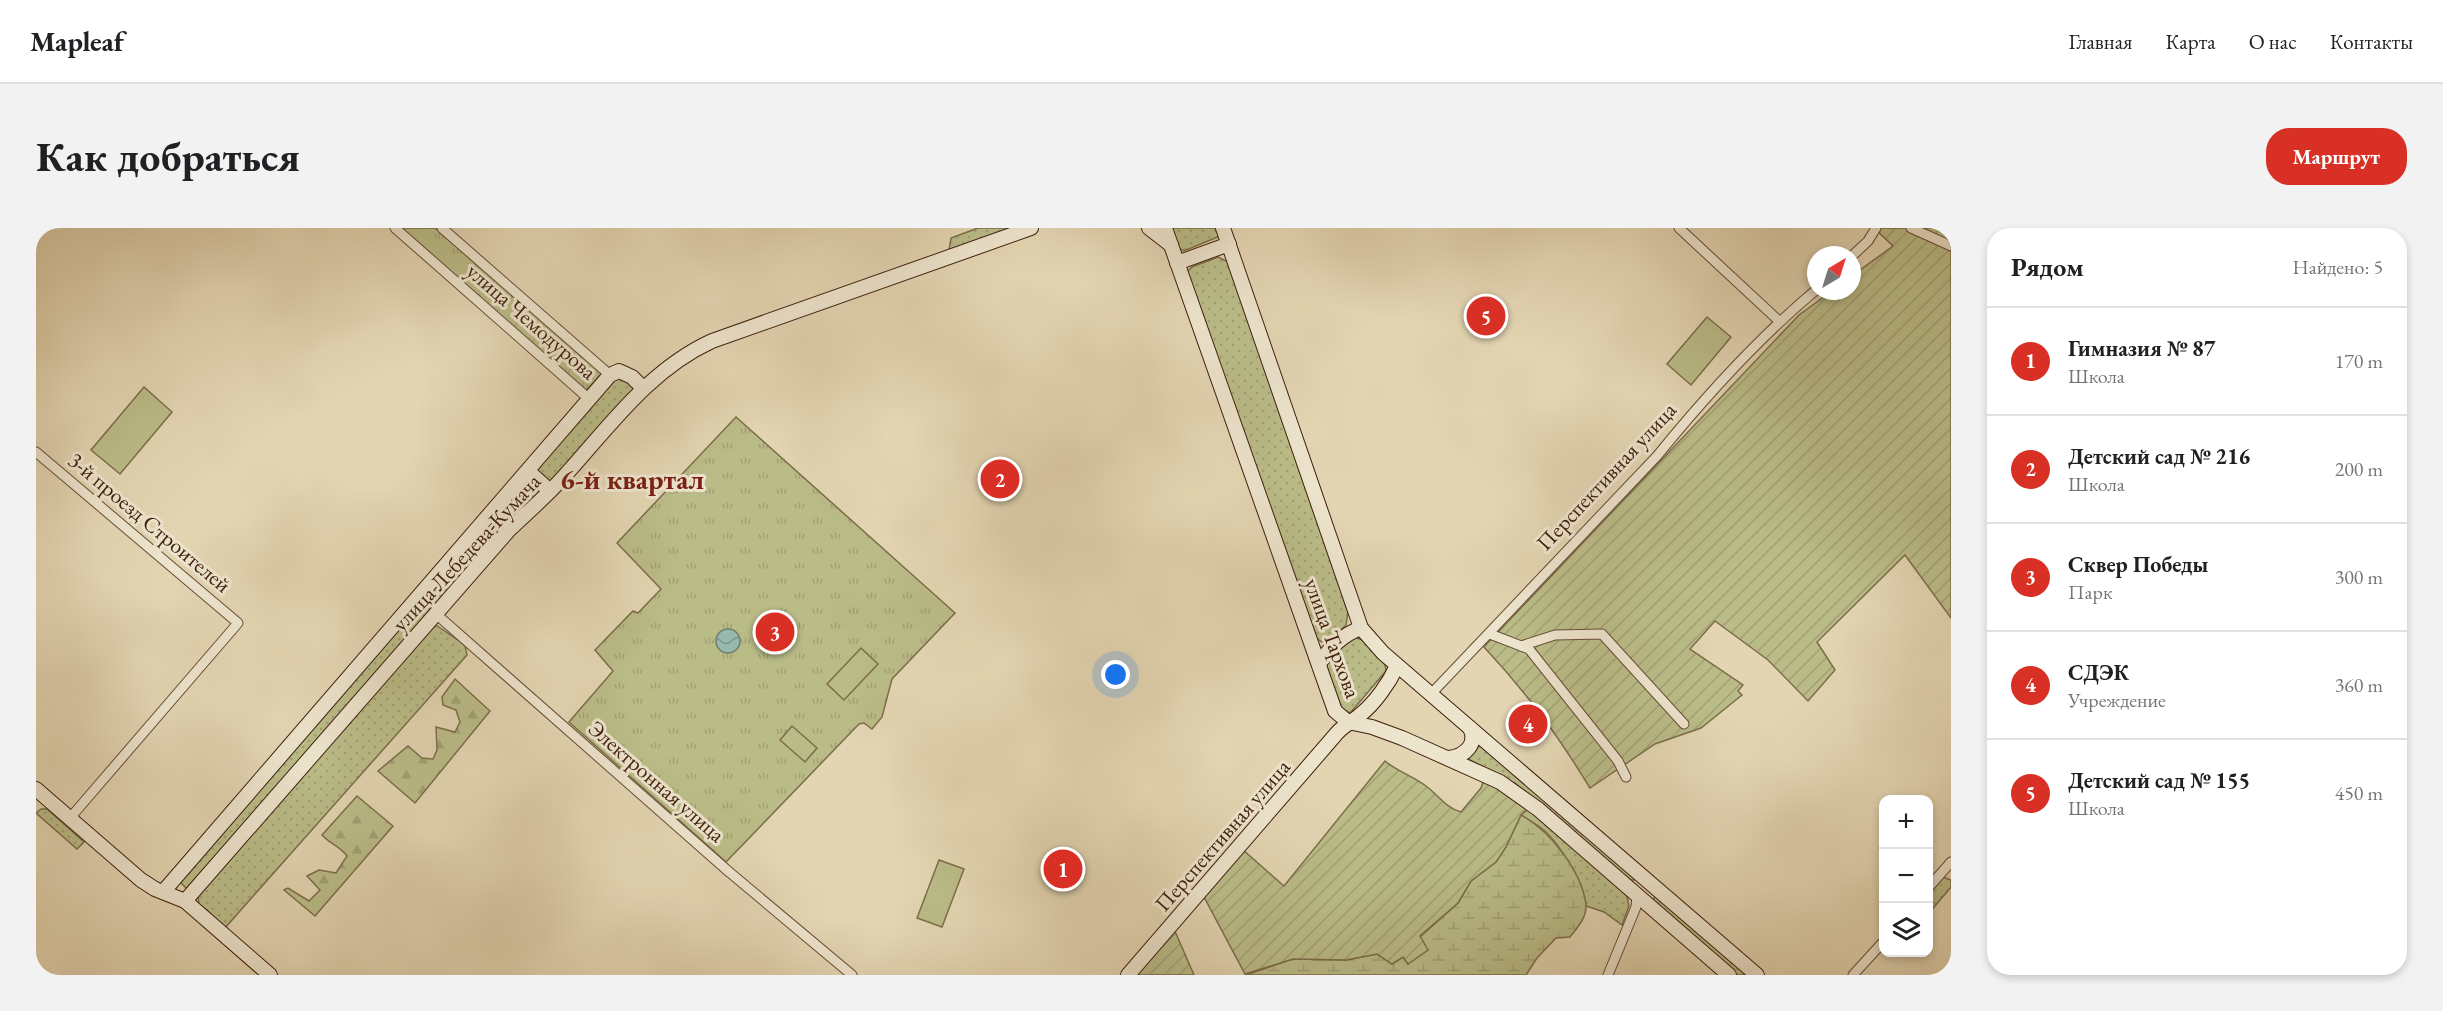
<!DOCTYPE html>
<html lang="ru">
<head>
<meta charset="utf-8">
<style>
	body { margin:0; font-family:"EB Garamond",serif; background:#f2f2f2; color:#202124 }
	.controls { position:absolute; right:18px; bottom:18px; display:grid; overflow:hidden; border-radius:12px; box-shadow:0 3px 9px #0003 }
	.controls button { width:54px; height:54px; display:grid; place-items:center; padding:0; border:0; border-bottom:2px solid #e0e0e0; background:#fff; color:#202124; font:30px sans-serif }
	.compass { position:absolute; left:1771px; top:18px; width:54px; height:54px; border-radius:50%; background:#fff; box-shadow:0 3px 9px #0003; rotate:38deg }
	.you { position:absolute; left:1080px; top:447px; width:21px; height:21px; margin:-15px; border:4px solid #fff; border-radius:50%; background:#1a73e8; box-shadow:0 0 0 9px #1a73e833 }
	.badge { display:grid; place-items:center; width:39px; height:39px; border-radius:50%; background:#d93025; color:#fff; font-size:20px; font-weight:700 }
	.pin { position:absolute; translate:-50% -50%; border:3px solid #fff; box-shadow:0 2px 6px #0006 }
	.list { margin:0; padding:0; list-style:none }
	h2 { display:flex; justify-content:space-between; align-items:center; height:78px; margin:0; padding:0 24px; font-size:26px }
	h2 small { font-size:20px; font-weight:400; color:#757577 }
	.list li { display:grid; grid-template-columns:39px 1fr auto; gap:18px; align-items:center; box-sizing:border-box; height:108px; padding:0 24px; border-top:2px solid #e0e0e0 }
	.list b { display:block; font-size:22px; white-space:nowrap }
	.list p { margin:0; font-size:20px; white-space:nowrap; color:#757577 }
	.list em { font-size:20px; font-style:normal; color:#757577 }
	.icon { flex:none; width:33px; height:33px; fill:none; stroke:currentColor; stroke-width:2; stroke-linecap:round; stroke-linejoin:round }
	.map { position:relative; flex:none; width:1915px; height:747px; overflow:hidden; border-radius:24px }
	header { display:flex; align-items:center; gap:36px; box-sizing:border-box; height:84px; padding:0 30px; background:#fff; border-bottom:2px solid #e0e0e0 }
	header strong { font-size:28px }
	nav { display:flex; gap:33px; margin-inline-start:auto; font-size:21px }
	.intro { display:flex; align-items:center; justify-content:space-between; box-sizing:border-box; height:144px; padding:0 36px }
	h1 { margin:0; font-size:42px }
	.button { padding:15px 27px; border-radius:24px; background:#d93025; color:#fff; font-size:21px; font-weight:700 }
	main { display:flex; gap:36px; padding:0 36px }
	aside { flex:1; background:#fff; border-radius:24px; box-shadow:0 3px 9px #0003 }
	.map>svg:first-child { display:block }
	.grass { fill:url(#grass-dots); stroke:#7c6d4a; stroke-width:1.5 }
	.forest { fill:url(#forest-firs); stroke:#7c6d4a; stroke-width:1.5 }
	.wetland { fill:url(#wetland-marsh); stroke:#7c6d4a; stroke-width:1.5 }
	.park { fill:url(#park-tufts); stroke:#7c6d4a; stroke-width:1.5 }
	.garden { fill:url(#garden-furrows); stroke:#7c6d4a; stroke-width:1.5 }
	.pitch { fill:#babc88; stroke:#7c6d4a; stroke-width:1.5 }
	.water { fill:url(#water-waves); stroke:#727b6d; stroke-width:1.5 }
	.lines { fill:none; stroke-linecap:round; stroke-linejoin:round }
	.street-casing { stroke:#674c36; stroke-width:11 }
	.secondary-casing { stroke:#3e1e0c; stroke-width:16 }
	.street { stroke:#ede4cd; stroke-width:9 }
	.secondary { stroke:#ede4cd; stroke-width:14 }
	.labels { text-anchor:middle; stroke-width:6; stroke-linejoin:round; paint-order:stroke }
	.street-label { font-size:22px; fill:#3e1e0c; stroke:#ede4cd }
	.district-label { font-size:28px; font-weight:bold; fill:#7a1f14; stroke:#ede4cd }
</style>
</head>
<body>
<header>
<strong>Mapleaf</strong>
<nav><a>Главная</a><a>Карта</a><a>О нас</a><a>Контакты</a></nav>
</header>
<div class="intro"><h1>Как добраться</h1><a class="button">Маршрут</a></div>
<main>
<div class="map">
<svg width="1915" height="747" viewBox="0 0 1915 747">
	<defs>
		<pattern id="grass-dots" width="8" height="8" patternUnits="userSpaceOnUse" patternTransform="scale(1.5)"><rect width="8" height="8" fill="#babc88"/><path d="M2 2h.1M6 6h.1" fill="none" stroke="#a1a174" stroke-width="1.8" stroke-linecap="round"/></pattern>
		<pattern id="forest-firs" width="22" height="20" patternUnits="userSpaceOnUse" patternTransform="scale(1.5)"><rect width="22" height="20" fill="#babc88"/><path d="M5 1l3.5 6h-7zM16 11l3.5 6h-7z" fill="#a1a174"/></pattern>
		<pattern id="wetland-marsh" width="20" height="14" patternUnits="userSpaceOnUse" patternTransform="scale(1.5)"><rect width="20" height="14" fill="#babc88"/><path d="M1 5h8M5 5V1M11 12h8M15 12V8" fill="none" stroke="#a1a174"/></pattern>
		<pattern id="park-tufts" width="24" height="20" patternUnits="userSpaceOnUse" patternTransform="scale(1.5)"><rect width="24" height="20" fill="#babc88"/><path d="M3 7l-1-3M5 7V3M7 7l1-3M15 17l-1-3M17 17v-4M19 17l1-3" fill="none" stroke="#a1a174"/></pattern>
		<pattern id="garden-furrows" width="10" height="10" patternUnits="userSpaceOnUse" patternTransform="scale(1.5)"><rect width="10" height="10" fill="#babc88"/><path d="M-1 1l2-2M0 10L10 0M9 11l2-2" fill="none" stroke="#a1a174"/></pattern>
		<pattern id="water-waves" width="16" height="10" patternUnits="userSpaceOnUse" patternTransform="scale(1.5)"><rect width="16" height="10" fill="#95b9ad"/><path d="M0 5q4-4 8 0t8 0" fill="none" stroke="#7b968b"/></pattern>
	</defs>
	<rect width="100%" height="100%" fill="#e3d5b2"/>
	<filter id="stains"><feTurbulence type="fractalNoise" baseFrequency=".00333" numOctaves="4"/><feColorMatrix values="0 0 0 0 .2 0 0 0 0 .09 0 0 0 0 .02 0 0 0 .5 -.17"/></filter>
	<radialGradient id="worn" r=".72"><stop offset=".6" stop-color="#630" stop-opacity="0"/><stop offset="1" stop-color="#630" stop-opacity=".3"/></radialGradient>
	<g class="grass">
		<path d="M942 0H975L913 22 915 10Z"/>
		<path d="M1135 0H1181L1184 8 1148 23 1142 20Z"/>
		<path d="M1182 29 1192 34 1312 384 1310 397 1293 414H1286L1279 409 1151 44 1156 39Z"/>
		<path d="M585 147 598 159 597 163 517 254H512L500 245 501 238 576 149Z"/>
		<path d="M490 253 503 261 504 264 151 661 143 653Z"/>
		<path d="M400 397 429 417 431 427 188 701 171 682 163 679 162 666 395 399Z"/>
		<path d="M1318 409 1327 412 1348 430 1350 443 1315 484 1308 485C1300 475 1285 443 1292 431 1297 423 1310 415 1318 409Z"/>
		<path d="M1443 514 1599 650 1598 652H1593L1480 556 1434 532 1433 529Z"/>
		<path d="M5 581H11L48 614 41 621 0 585Z"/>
		<path d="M1492 581 1590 664 1593 678 1586 697 1568 684 1550 678C1542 652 1529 622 1509 603 1502 597 1492 592 1485 587Z"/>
		<path d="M1907 649 1915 652V659L1893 685V666Z"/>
		<path d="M1620 667 1712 747H1701L1616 673Z"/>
	</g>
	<g class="forest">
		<path d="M419 451 454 483 379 575 342 543 372 518 386 530 397 531 401 522 400 499 419 504 424 494 420 482 407 477 406 469Z"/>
		<path d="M321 568 357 598 279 688 248 662 252 660 273 673 284 662 271 648 283 642 300 645 311 628C304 618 294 616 286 607Z"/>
	</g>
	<path class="wetland" d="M1485 587C1514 603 1545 642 1550 676 1551 690 1541 700 1534 709L1520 710 1501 730 1490 747H1210L1257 731 1310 732 1341 726 1356 736 1367 729 1372 736 1384 709 1422 675 1435 653 1460 634 1470 619Z"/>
	<g class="park">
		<path d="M363 0H399L566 145 550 163Z"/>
		<path d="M700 189 919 385 856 451 846 489 836 501 828 495 823 496 690 634 533 494 577 443 559 422 597 383 602 385 625 361 581 315Z"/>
	</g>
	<g class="garden">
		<path d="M1838 0H1915V390L1869 327 1781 414 1799 442 1772 473 1732 432 1679 393 1654 421 1707 457 1702 463 1706 467 1665 500 1619 516 1554 560C1521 506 1491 465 1448 419L1763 87 1796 63H1816V48L1857 18Z"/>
		<path d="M1349 533C1362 544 1377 548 1390 558 1402 567 1411 581 1425 584L1445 560 1448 552 1492 581 1485 587 1470 619 1460 634 1435 653 1422 675 1384 708 1392 722 1372 736 1367 729 1356 736 1341 726 1310 732 1257 731 1209 746 1167 667 1206 621 1248 658Z"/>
		<path d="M1138 701 1158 747H1098Z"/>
	</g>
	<g class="pitch">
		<path d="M1671 89 1695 109 1655 157 1631 136Z"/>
		<path d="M108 159 136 184 84 246 55 222Z"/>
		<path d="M825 420 842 436 808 472 791 456Z"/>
		<path d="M756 498 781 520 769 534 744 512Z"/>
		<path d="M903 632 928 641 906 699 881 690Z"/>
	</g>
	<circle class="water" cx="692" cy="413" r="12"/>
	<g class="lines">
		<g class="street-casing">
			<g id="street">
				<path d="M359 0 552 170"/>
				<path d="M406 0 574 147"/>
				<path d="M1643 0 1743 93"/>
				<path d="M1875 0 1915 18"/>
				<path d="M1816 28 1832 13 1840 0"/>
				<path d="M0 224 202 395 34 590"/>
				<path d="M400 386 692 643 816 747"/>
				<path d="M1454 406 1493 421 1582 533 1590 549"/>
				<path d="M1485 418 1519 407 1566 406 1648 496"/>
				<path d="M1395 466 1621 228C1669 169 1721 111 1780 62"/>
				<path d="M1892 660 1915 634"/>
				<path d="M1572 747 1600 679 1601 667"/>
				<path d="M1817 747 1848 713"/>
			</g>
		</g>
		<g class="secondary-casing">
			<g id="secondary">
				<path d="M1113 0 1135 17"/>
				<path d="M1129 0 1299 483 1312 494 1336 499 1366 510 1464 554 1502 581 1693 747"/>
				<path d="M1187 0 1325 400 1347 425 1721 747"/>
				<path d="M1141 35 1193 16"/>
				<path d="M493 244 514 263"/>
				<path d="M1283 436C1293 420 1306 407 1325 400"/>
				<path d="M1413 530C1429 528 1442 516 1434 500"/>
				<path d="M0 561 105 652 119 661 149 673 234 747"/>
				<path d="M127 664 574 147 583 143 596 149 607 160"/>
				<path d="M149 673 473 302C493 283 514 265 532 244 576 195 615 141 676 113L995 0"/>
				<path d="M1092 747 1301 505C1308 497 1316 494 1324 487 1339 475 1353 455 1361 438"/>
			</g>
		</g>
		<use href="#street" class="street"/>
		<use href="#secondary" class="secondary"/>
	</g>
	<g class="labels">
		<g class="street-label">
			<text transform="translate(496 93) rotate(41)" y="8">улица Чемодурова</text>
			<text transform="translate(1570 248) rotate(-47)" y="8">Перспективная улица</text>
			<text transform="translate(114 294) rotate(40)" y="8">3-й проезд Строителей</text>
			<text transform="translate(430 324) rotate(-47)" y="8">улица Лебедева-Кумача</text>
			<text transform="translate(1297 410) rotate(70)" y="8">улица Тархова</text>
			<text transform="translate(621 553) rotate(41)" y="8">Электронная улица</text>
			<text transform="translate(1186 607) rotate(-49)" y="8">Перспективная улица</text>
		</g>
		<g class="district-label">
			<text x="596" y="261">6-й квартал</text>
		</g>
	</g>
	<rect width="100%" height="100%" filter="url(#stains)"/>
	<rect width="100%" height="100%" fill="url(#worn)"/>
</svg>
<div class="controls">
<button>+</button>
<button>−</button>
<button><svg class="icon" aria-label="layers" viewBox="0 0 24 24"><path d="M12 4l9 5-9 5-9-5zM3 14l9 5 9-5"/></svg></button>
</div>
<svg class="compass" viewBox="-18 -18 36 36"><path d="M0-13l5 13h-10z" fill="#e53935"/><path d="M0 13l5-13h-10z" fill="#757577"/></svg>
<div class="you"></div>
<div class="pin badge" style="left:1027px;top:641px">1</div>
<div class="pin badge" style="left:964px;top:251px">2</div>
<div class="pin badge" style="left:739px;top:404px">3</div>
<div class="pin badge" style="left:1492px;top:496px">4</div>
<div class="pin badge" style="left:1450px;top:88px">5</div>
</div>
<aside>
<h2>Рядом<small>Найдено: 5</small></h2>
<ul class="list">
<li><span class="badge">1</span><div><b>Гимназия № 87</b><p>Школа</p></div><em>170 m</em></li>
<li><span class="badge">2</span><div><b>Детский сад № 216</b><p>Школа</p></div><em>200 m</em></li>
<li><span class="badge">3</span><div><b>Сквер Победы</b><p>Парк</p></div><em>300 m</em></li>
<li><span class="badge">4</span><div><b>СДЭК</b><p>Учреждение</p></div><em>360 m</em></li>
<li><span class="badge">5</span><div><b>Детский сад № 155</b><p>Школа</p></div><em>450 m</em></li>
</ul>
</aside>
</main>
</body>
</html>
